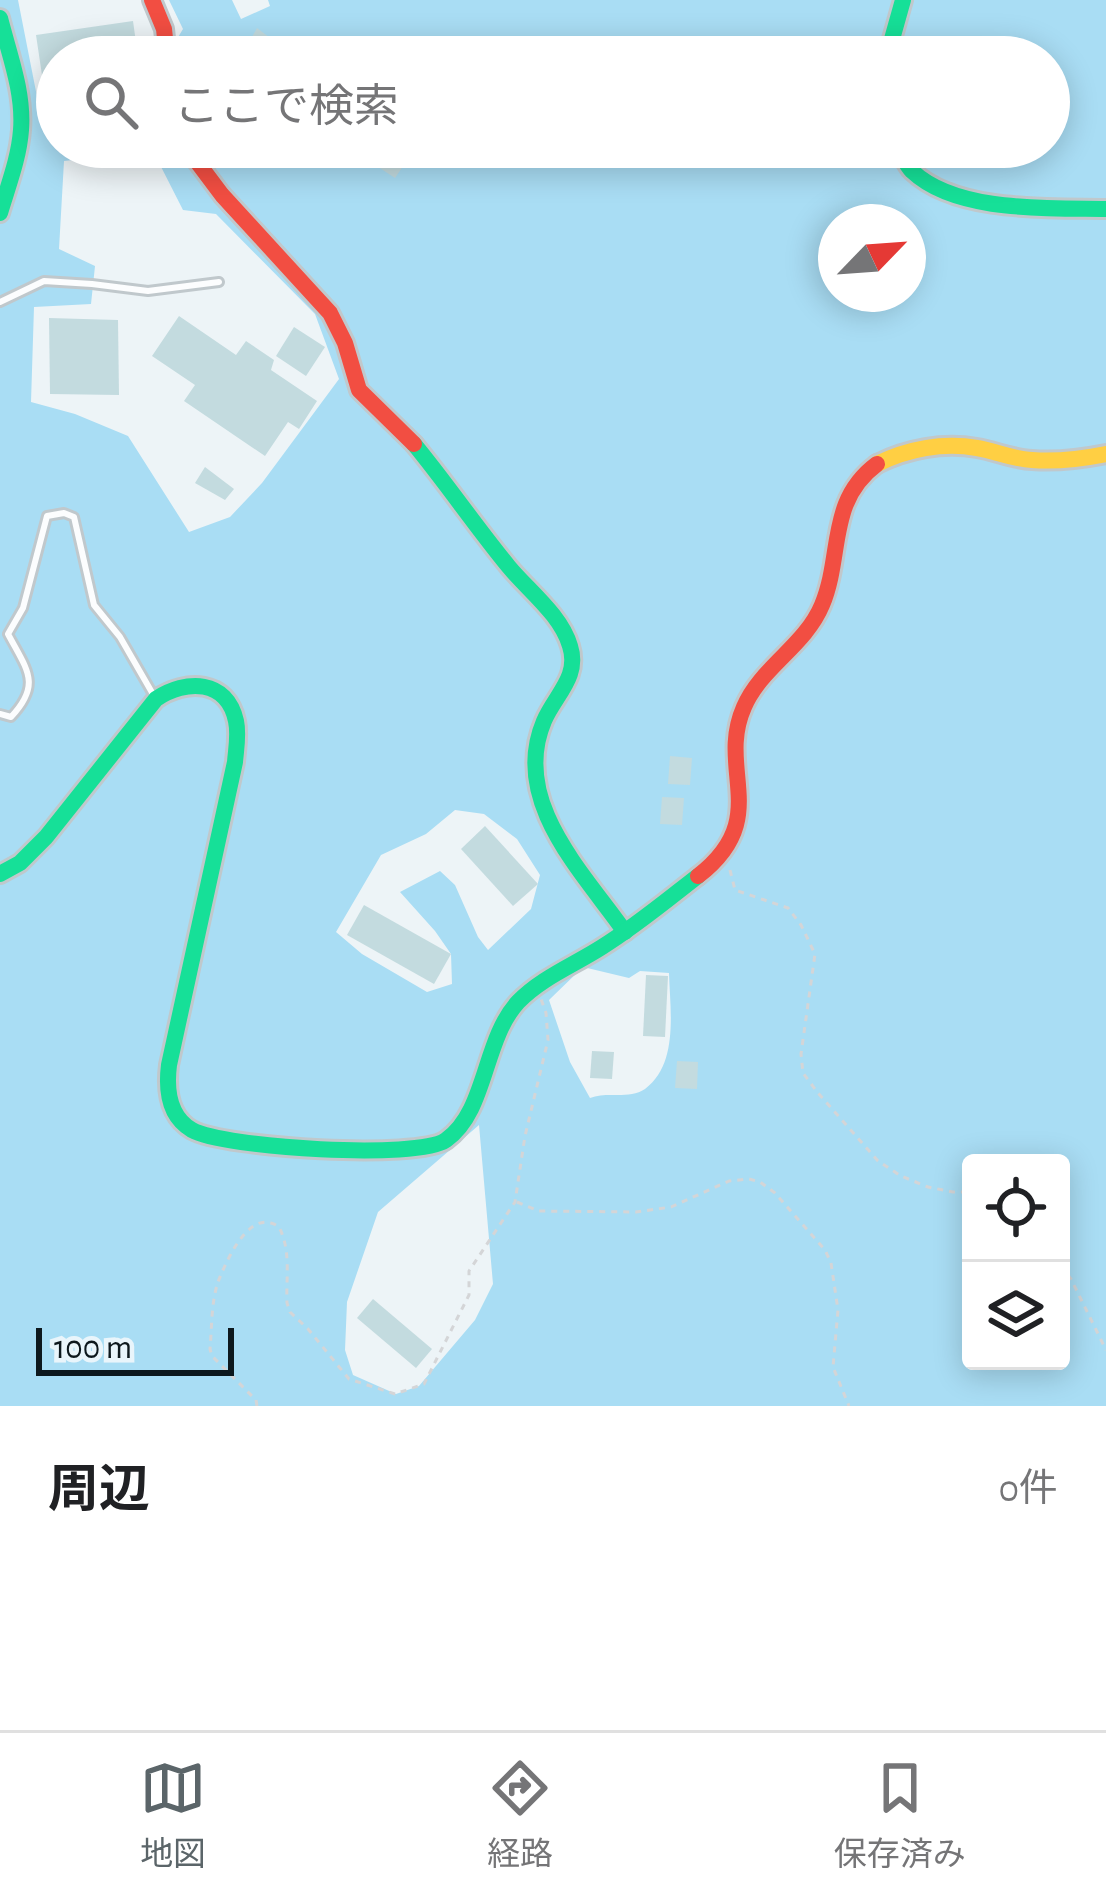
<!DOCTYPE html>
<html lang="ja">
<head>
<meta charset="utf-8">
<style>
	body { margin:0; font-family:"Alegreya Sans","Noto Sans JP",sans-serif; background:#f6f6f6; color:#202124 }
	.controls { position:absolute; right:36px; bottom:36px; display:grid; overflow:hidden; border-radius:12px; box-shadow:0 6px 30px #0003 }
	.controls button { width:108px; height:108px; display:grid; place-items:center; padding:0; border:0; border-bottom:3px solid #e0e0e0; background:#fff; color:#202124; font:60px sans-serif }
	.compass { position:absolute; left:818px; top:204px; width:108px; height:108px; border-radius:50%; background:#fff; box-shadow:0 6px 30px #0003; rotate:65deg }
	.scale { position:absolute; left:36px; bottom:30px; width:198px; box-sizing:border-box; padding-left:12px; border:6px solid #0d181d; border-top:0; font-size:33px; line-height:42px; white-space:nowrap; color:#0d181d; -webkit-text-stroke:9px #e9f5fb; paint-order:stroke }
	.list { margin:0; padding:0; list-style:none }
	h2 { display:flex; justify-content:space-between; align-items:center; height:156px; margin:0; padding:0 48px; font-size:51px }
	h2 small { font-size:39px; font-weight:400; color:#757577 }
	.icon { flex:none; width:66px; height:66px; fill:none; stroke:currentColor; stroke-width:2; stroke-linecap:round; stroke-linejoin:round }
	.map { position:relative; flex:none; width:1106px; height:1406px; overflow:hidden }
	.search { position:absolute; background:#fff; box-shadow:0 6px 30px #0003; left:36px; right:36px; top:36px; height:132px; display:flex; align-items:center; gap:30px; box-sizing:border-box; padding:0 42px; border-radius:66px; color:#757577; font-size:45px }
	.sheet { height:324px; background:#fff }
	nav { display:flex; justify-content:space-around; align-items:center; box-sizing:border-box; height:168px; border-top:3px solid #e0e0e0; background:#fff; font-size:33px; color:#757577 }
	nav a { display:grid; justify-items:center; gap:6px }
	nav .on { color:#5b6569 }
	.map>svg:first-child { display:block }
	.forest { fill:#a9ddf4; fill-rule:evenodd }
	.building { fill:#c3dbdf }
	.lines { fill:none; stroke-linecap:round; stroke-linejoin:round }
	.lane-casing { stroke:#c0c8cc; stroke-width:12 }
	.fast-casing { stroke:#c0c8cc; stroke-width:22 }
	.slow-casing { stroke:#c0c8cc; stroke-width:22 }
	.jam-casing { stroke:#c0c8cc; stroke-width:22 }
	.path { stroke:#d4d5d7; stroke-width:3; stroke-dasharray:6 6; stroke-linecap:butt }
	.lane { stroke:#fcfdfe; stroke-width:6 }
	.fast { stroke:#16e098; stroke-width:16 }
	.slow { stroke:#ffcf43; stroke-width:16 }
	.jam { stroke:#f24e42; stroke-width:16 }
</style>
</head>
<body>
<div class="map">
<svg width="1106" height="1406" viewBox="0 0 1106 1406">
	<rect width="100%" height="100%" fill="#edf4f7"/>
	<path class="forest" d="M0 0H18L42 122 57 119V147H1049V57H166L183 29 169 0H232L241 19 270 6 268 0H1106V1406H0ZM153 151 183 210 216 214 315 314 339 379 262 483 230 517 189 532 128 436 75 414 31 402 34 307 91 304 95 266 59 249 64 161ZM836 222H908V294H836ZM455 810 484 814 517 839 540 875 531 909 488 950 478 937 455 885 440 871 400 892 435 931 451 954 452 984 427 992 362 954 336 932 381 855 426 834ZM583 967 629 978 640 971 669 973C670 1010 679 1064 645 1089 629 1100 607 1091 590 1098L570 1062 549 1000ZM479 1125 493 1284 475 1320 419 1386 396 1394 353 1375 345 1350 347 1302 378 1212ZM971 1163H1061V1361H971Z"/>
	<g class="building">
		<path d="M133 21 138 57H57V100L46 102 36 35Z"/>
		<path d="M257 28 295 57H245L242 55Z"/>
		<path d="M368 147H403L412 153 395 178 369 161 373 156 365 152Z"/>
		<path d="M179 316 236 355 246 341 274 360 271 370 317 401 299 429 288 422 265 456 184 401 195 385 152 356Z"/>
		<path d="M49 318 118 320 119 395 50 394Z"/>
		<path d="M294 327 325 347 306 376 276 356Z"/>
		<path d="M205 467 234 489 225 500 195 483Z"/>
		<path d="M670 756 692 758 690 785 668 784Z"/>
		<path d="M662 797 684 798 682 825 660 824Z"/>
		<path d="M485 826 538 884 513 906 461 849Z"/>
		<path d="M364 905 451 954 434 984 347 935Z"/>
		<path d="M646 975 668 976 665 1037 643 1036Z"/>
		<path d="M592 1051 614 1052 612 1079 590 1078Z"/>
		<path d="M677 1061 698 1062 697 1089 675 1088Z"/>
		<path d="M373 1299 432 1349 416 1368 357 1318Z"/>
	</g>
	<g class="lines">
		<g class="lane-casing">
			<g id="lane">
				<path d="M0 302 44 281 92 284 148 291 219 282"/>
				<path d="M0 714 11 717C42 684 27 670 8 634L23 608 47 516 64 513 74 517 94 605 120 637 154 696"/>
			</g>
		</g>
		<g class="fast-casing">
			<g id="fast">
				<path d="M0 18C9 54 24 92 21 130 19 158 8 186 0 213"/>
				<path d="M887 57 903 0"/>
				<path d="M897 147C902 155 906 165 912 171 956 213 1050 208 1106 209"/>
				<path d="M414 444C447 484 476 527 509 567 529 591 561 615 570 646 580 677 555 695 544 721 510 801 583 872 625 932"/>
				<path d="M0 874 20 863 46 837 156 699C186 679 227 679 236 721 239 735 236 749 235 762L169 1065C166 1089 168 1116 192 1130 224 1148 418 1160 446 1140 487 1111 483 1040 518 1002 541 978 574 965 602 947 636 926 667 900 698 876"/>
			</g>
		</g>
		<g class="slow-casing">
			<path id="slow" d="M877 464C907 449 943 442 977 448 995 451 1012 459 1032 460 1057 462 1081 459 1106 454"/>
		</g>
		<g class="jam-casing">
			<g id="jam">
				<path d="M152 0 164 29 167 57"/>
				<path d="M186 147 222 195 330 313 345 343 359 390 414 444"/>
				<path d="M698 876C773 818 716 770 744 707 761 667 805 646 822 605 843 555 827 501 877 464"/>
			</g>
		</g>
		<g class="path">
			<path d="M730 870 735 890 788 908 801 925 815 954 801 1054 803 1073 818 1093 878 1161 901 1176 928 1187 953 1192H971"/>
			<path d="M517 1202 539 1211 636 1212 671 1207 729 1181 749 1179 760 1182 775 1193 825 1250 831 1263 838 1310 833 1367 849 1406"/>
			<path d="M1061 1265 1071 1279 1106 1350"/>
			<path d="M257 1406 256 1400 212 1356 210 1349C212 1327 211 1303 218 1282 225 1264 246 1215 271 1223 279 1225 281 1230 283 1237 290 1256 286 1283 287 1303L290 1312 308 1329 349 1379 395 1394 424 1384 469 1295V1271L515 1202 525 1136 548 1040 546 1013 541 999"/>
		</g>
		<use href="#lane" class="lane"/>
		<use href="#fast" class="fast"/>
		<use href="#slow" class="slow"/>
		<use href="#jam" class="jam"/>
	</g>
</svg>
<div class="controls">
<button><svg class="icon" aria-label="locate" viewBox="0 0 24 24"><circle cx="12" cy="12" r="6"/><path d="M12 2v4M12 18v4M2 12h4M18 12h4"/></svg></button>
<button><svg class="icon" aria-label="layers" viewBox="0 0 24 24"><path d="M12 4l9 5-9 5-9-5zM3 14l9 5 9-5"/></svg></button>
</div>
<svg class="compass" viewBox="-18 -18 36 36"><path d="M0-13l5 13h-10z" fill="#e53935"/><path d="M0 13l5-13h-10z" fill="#757577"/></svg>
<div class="scale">100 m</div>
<div class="search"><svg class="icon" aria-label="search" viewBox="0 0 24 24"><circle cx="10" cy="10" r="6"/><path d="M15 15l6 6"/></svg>ここで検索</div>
</div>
<section class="sheet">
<h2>周辺<small>0件</small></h2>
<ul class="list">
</ul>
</section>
<nav>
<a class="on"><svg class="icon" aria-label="map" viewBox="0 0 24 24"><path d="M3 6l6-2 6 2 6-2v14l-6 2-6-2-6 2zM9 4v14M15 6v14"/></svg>地図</a>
<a><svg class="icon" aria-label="directions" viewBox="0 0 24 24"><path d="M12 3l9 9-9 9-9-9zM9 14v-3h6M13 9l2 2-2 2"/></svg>経路</a>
<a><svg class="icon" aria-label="saved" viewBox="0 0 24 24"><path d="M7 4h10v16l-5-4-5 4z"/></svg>保存済み</a>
</nav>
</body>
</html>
